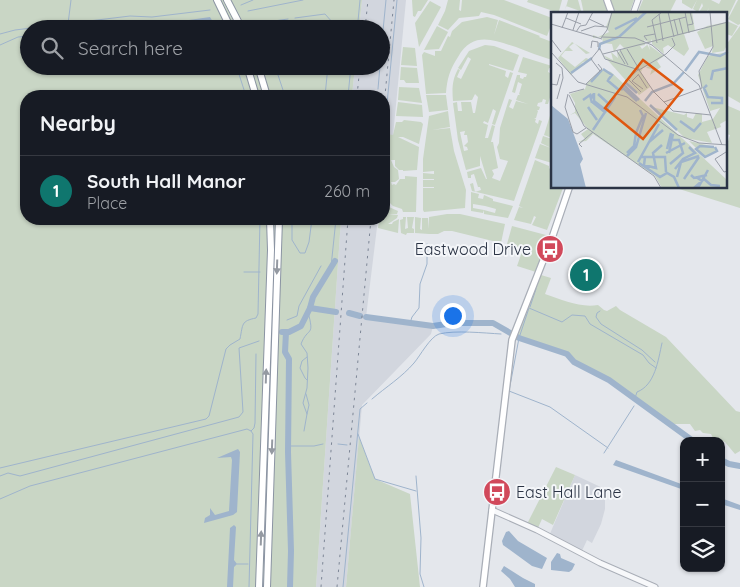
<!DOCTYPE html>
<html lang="en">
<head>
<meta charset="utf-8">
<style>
	body { margin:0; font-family:Quicksand,sans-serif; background:#242831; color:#f1f3f6 }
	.controls { position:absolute; right:15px; bottom:15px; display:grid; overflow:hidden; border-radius:10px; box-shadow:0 1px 4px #0004 }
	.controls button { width:45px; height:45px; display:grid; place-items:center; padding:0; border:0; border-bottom:1px solid #363941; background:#171b24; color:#f1f3f6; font:25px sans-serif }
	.you { position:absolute; left:452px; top:315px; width:18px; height:18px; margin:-12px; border:4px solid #fff; border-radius:50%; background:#1a73e8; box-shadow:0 0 0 8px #1a73e833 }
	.badge { display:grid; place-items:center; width:32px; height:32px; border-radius:50%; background:#0f766e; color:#fff; font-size:16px; font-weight:700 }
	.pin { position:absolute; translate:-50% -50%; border:2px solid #fff; box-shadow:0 1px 5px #0006 }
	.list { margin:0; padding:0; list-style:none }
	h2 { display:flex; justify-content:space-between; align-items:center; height:65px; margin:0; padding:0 20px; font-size:21px }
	h2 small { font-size:16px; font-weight:400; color:#9ea1a6 }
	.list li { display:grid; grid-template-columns:32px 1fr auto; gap:15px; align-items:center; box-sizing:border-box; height:70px; padding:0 20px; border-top:1px solid #363941 }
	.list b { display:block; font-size:19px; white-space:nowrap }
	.list p { margin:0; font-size:16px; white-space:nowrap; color:#9ea1a6 }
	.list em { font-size:16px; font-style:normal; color:#9ea1a6 }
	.icon { flex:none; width:28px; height:28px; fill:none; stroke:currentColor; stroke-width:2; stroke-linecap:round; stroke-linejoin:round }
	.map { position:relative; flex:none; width:740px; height:587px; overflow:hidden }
	.search { position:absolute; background:#171b24; box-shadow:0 1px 4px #0004; left:20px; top:20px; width:370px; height:55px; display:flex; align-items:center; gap:12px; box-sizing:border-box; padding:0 18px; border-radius:28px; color:#9ea1a6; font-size:19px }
	.panel { position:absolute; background:#171b24; box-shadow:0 1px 4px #0004; left:20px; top:90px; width:370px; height:135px; border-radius:20px }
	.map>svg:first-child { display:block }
	.built { fill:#d2d6de }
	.green { fill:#c9d6c5; fill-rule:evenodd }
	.water { fill:#9fb4cc }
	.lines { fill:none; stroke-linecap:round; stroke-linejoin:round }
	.stream { stroke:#9fb4cc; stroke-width:1 }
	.river { stroke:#9fb4cc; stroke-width:6 }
	.tertiary-casing { stroke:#a9aeb7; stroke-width:7 }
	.secondary-casing { stroke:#a9aeb7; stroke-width:8 }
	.trunk-casing { stroke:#8b94a3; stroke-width:8 }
	.tertiary { stroke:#f7f8fa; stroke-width:5 }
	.secondary { stroke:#fff; stroke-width:5.5 }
	.trunk { stroke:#fff; stroke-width:6 }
	.rail { stroke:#7d8696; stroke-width:1; stroke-dasharray:2.5 5; stroke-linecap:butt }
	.oneway { fill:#959aa2 }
	.labels { text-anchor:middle; stroke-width:4; stroke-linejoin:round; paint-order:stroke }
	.poi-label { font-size:16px; fill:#2b3445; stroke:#f4f6f9; text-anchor:end }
	.inset-river { fill:none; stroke:#9fb4cc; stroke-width:2.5 }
	.inset-road { fill:none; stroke:#9a9fa9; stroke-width:1 }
	.view { fill:#df570f; fill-opacity:0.15; stroke:#df570f; stroke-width:2.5 }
	.inset-edge { fill:none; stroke:#2b3445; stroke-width:2.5 }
</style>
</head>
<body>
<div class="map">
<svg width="740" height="587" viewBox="0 0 740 587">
	<rect width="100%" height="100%" fill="#e4e7ec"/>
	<g class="built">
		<path d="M362 0H406L393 136 387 134 384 164V96H352L355 66H381V29H359Z"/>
		<path d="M341 219H378L366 317 433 326 431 334 362 405 346 587H316Z"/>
		<path d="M575 475 607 490 605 498V509L601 524 592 543 587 540 581 553 549 536Z"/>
	</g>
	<g class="green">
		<path d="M0 0H362L359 29H29V66H355L352 96H26V219H341L316 587H0Z"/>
		<path d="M412 0H428L421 11H418L415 17 413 16Z"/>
		<path d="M448 0H460L459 10 461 11 462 0H504L552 18V23L547 36 494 15 481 12 479 16 459 18 448 30 438 25 445 11Z"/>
		<path d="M528 0H562L559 11 556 12 527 2Z"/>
		<path d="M568 0H578L582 14H579L580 11 566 6 565 11 572 14H564Z"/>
		<path d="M581 0H604L608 14H584Z"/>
		<path d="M610 0H634L629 14H615Z"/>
		<path d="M643 0H676L669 14H637Z"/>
		<path d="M682 0H711L719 4 721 0H736L727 19 726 14H706L709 8 705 14 699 12 703 6 702 3 698 12 693 9 697 0 692 9 682 3Z"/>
		<path d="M738 0H740V24L738 25 728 19Z"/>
		<path d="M430 1 441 7 419 47 415 23Z"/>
		<path d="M487 17 498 20 494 35 499 20 540 36 539 37 552 42V60C540 56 528 52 516 47 493 40 473 31 458 57 450 69 447 79 446 93L426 94 422 55 424 52 435 56V51H441L448 36 450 37 452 31 462 22Z"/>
		<path d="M727 21 738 26 732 36 726 34Z"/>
		<path d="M437 26 448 32 439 49 424 50Z"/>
		<path d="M740 26V103L726 95V45Z"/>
		<path d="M485 45 494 46 519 55 513 71 489 64V65L506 71 505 76 508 78 510 72 513 73 495 125 492 124 496 111 493 109 488 123 484 121 483 123 488 125 485 138H488L492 125 495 126 491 142H493L498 168 492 170 494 174 492 178 500 181 508 161 500 159 497 147 499 143 500 128 509 99 512 100 509 107 513 109 516 101 528 104 516 100 518 95H520L519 94 522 84 518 82 515 93 512 92 517 75H520V78L523 79 524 77H526L527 74 518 72 523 57 552 66V69L549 68 548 72 552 74V91L548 104H545L546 100 543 99 542 102 538 103 537 106 540 107 539 110H537L538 111 536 118H534L536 119 535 122 538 124 539 120 542 121 514 201 472 191 470 184 473 183 475 192 481 190 480 187H478L474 174 471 175V178H468L467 172 481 168 486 179H487L480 156V166L466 170 458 140 453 103 457 102 458 111H462L461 102H471L473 113H475L478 97 475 94 472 100 453 101C452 89 452 80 458 69L460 70 457 77 461 79 471 59 468 57 461 70 458 68 469 51ZM465 131 464 135H467L468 142 464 146 467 147 468 150 464 151 460 132Z"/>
		<path d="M403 47 415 48 417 66 401 65Z"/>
		<path d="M401 67 417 68 419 83H406L404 80H400Z"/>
		<path d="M399 87 419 88 422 103 398 100Z"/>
		<path d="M426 95H446L448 110 429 112Z"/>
		<path d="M398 102 422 105 423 117 396 116Z"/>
		<path d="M726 105 740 111V208L676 188H726V148L730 135 726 134Z"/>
		<path d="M552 109V138L544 135Z"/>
		<path d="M448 111 450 127 432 130 450 128 454 151 466 190 465 208C451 209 438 211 424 212L423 210V188H434V187H423V180H434V179H423V173L434 174V171L423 172V159L429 116Z"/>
		<path d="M404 120 421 122 423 124 419 144 403 137H398L419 147 417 170 403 171V170H399L395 166V160H391L394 167 398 170 399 179 395 182H391L392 185 394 184 396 185 400 179H405V176L417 177 416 212H403L402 209 393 206 388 201 387 203 389 207 398 211 397 214H388L398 215 397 218 388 224H392L393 222 399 219 398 233 378 228 379 219H384V183L387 134 393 135 396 122H402Z"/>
		<path d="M543 136 552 139V163L535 158 540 144 551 148 541 143Z"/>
		<path d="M535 160 549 166V168L550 169 552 163V188H563L547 230 532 225 536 217 534 216 531 224 514 220 519 207 523 208 519 206Z"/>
		<path d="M471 192 479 194 478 198 483 199 484 195 493 199V201L513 206 508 218 484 214V210L495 213 496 209 485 206V204V206L473 204V208L484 210 483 213 471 211Z"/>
		<path d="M447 214H460L505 224 501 243 452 231H444L438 234H429L415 233V217L421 218 420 229 422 230V218H428L429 229V217Z"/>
		<path d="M403 217H406L405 229 408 228 407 217H414L412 228 414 229V233H407L406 235 401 233 400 220 403 219Z"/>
		<path d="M512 226 546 235 541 253 542 254 536 272 517 266 523 249 507 244Z"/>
		<path d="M541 275 551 278 545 294C563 300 580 308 598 305L604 310 607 311 616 306 620 310 666 337 736 411 740 412V451L735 454 725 442 713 438 711 434 703 433 700 430 695 431 690 424H672L609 380 574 362 567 354 517 338Z"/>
		<path d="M359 437 375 479 410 494 420 587H346Z"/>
		<path d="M556 467 575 475 553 525 542 519 537 530 527 524Z"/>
	</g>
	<g class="water">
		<path d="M210 17 217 29H200L182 23V21Z"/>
		<path d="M238 449 240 452 237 512 233 515 204 523 205 518 210 515V508L215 515 229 511 232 460 231 457 217 458Z"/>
		<path d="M616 460 684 485V490L613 465Z"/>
		<path d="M721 498 740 505V510L721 504Z"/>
		<path d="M234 525 236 527 234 560 237 564 234 567 233 587H227L230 528Z"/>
		<path d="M509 531 518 541 547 558 542 569 532 566 503 545 502 541 506 532Z"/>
		<path d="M557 553 560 554 561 558 575 564 572 570 569 572 551 570V562Z"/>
		<path d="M504 566 523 578 535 584V587H515L510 579 501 571Z"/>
	</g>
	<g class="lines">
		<g class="stream">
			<path d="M241 5 253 0"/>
			<path d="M248 11 303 0"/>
			<path d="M295 18 325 14 333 23 332 29"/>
			<path d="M68 24 71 0"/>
			<path d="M174 26 183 29"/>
			<path d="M102 29 165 23 174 26 182 23"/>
			<path d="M258 29 257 26 260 23 288 19"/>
			<path d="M355 29 358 21 360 0"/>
			<path d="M0 34 15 30 130 16 152 17 210 10"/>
			<path d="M0 45 18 37 29 36"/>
			<path d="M381 51 386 0"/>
			<path d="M275 66 285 96"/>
			<path d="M237 68 246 96"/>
			<path d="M222 73 237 68 236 66"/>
			<path d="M378 89 380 66"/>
			<path d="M325 96 328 66"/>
			<path d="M348 96 351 66"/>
			<path d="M384 135 397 0"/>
			<path d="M292 219V240L300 253H305L309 242 312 219"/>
			<path d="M331 267 336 219"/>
			<path d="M244 272H260"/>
			<path d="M530 307 536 289"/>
			<path d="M600 311 597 313 596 317 601 324 642 350 655 362"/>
			<path d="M287 320 297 316 299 306 321 266"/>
			<path d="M410 323 412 317 419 308 420 284 427 264V244"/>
			<path d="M307 357 302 361 300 368 305 378 307 380"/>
			<path d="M306 394 309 405 307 414"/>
			<path d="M635 398 637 392C655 385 658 361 662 343"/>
			<path d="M372 399C386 387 402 377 414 363 420 356 430 337 439 334 455 330 484 333 501 334"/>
			<path d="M304 431 307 414 303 403 307 388 308 368 307 353 301 344C308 326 315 338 308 312"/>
			<path d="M358 434 375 479 416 491"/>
			<path d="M338 444 347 445"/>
			<path d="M288 446H314L323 444"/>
			<path d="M608 448 550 407 509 391 519 338 529 308 562 322 572 315 585 316 590 324 643 355 649 363 656 368"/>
			<path d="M604 453 634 406"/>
			<path d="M0 468 206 419 209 416 226 349 230 345 240 339C243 324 241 321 256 318L258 314 260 219"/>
			<path d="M0 476 8 473 20 476 239 417 243 412 239 348 259 341"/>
			<path d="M416 476 421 538 420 574 424 587"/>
			<path d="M0 499 30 486 247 429 251 431 254 428 255 423 256 354"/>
			<path d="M237 564H248"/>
			<path d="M249 587 253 434 251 431"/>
			<path d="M343 587 360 409 367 403"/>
		</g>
		<g class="river">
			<path d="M310 308 336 312"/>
			<path d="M349 313 360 316"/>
			<path d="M366 317 433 326 453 323H493L519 338 567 354 574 362 609 380 693 441"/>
			<path d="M282 332H289L301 326 310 308 313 297 335 261"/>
			<path d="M286 332 285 352 289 359 288 452 291 551 290 587"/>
			<path d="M721 460 729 464 740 466"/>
		</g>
		<g class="tertiary-casing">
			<g id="tertiary">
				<path d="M633 14 638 0"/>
				<path d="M492 510 537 530 600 563 655 587"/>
			</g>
		</g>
		<g class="secondary-casing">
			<g id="secondary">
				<path d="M607 0 612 14"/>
				<path d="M483 587 512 340 552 238 569 188"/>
			</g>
		</g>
		<g class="trunk-casing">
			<g id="trunk">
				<path d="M217 0 231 29"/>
				<path d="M227 0 242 29"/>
				<path d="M247 66 256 96"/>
				<path d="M258 66 267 96"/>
				<path d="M259 587 271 250 270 219"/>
				<path d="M267 587 279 219"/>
			</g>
		</g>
		<use href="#tertiary" class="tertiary"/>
		<use href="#secondary" class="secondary"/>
		<use href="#trunk" class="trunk"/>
		<g class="rail">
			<path d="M365 29 368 0"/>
			<path d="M357 96 360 66"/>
			<path d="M384 106 394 0"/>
			<path d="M321 587 348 219"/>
			<path d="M337 587 371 219"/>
		</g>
	</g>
	<defs><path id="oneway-solid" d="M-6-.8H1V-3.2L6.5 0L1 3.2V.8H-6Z" transform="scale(1.25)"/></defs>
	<g class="oneway">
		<use href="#oneway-solid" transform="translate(277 267) rotate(92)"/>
		<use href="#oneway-solid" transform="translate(266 376) rotate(-88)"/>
		<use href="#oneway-solid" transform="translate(272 447) rotate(92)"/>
		<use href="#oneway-solid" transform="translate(261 538) rotate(-88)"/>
	</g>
	<defs>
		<g id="bus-disc" transform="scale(1.4375)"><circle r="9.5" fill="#d1495b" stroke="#f4f6f9"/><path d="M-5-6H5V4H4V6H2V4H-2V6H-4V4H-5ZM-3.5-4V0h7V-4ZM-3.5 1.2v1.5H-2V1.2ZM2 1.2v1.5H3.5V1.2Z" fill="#fff"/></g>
	</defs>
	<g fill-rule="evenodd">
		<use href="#bus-disc" x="550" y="249"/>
		<use href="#bus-disc" x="497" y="492"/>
	</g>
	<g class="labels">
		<g class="poi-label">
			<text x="531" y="255">Eastwood Drive</text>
			<text x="516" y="498" text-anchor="start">East Hall Lane</text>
		</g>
	</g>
	<g transform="translate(551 12)">
		<rect width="176" height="176" fill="#e4e7ec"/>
		<path d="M61 0H141L144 19 133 22 138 37 133 44 117 33 112 36 113 42 101 32V27L99 31 93 28 94 33 89 34 91 37 96 33 95 30 99 38 98 33 113 44 106 49 110 55 99 63 101 57 95 56 98 53 92 56 90 60 99 75 88 83 52 43 62 48 60 40 67 46 66 41 73 36 69 32 63 40 61 32 52 31 51 25 42 26V23L47 25 58 20 55 15ZM176 10V33L173 39 161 41 162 34 154 37 146 20 156 14ZM21 30 39 41 35 42 23 31 18 35 22 39H14L10 44 24 55 35 46 40 48 32 50 20 63 7 46ZM176 40V108L169 112 170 115 156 120 161 131 134 126 101 95 133 103 136 101V105L142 107 145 101 151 102V110L162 107 169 96 159 99 147 63 157 44ZM51 57 60 60 175 167 176 176H111L104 164 42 122 35 129 27 130 34 127 30 122 37 117 24 101 19 103 24 100V91L19 82 34 77 36 71ZM138 129 164 135 166 139 154 145Z" fill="#c9d6c5"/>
		<path d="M0 93 17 107 32 147 29 152 35 176H0Z" fill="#9fb4cc"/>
		<path class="inset-river" d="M64 17 86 6M48 38 49 32 68 25 95 0M52 57 61 63 57 68M134 59 148 40 169 44 177 40M20 61 41 46M56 68 68 78M160 68 162 59 177 56M40 70 51 58M74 70 86 81M72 72 88 88M156 73 153 76 157 85 171 86V91H160M70 78 72 76 86 89M43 81V89L56 99M47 82 59 93M32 88 39 83 40 87 42 82M40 89 55 101M94 89 101 80 122 72 133 60M99 93 126 118M37 95 46 108M129 109 143 119 150 111M42 118 64 85M98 130 112 118M163 135 149 134 145 137 154 145 166 139 164 135M116 137 120 121M76 141 83 134 85 121 92 104 89 98M115 141 134 131M118 141 122 122M76 144 85 135 95 101M89 145H114L115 160M94 145 93 153 105 156 102 141 111 133M87 150 108 112M88 151 109 165 116 161 123 165 128 176M119 152 132 141 128 128H122M124 157 132 147 144 141 138 135M140 163 143 166 156 163M126 165 130 150 148 144M133 167 148 145M153 167 160 173 169 174M143 176 151 169 145 165M147 176 157 158"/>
		<path class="inset-road" d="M117 0 123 25M134 0 138 21M108 2 112 29M15 6 30 12M128 6 132 22M38 7 53 14M123 7 127 23M0 12 51 27M137 13 142 12 139 0M96 15 135 5M11 16 17 0M22 18 28 0M30 19 44 14 56 15M25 20 29 14 35 13 42 0M51 25 84 26 101 33 148 73 165 117M50 26 56 18 61 0M0 27 10 40M96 28 93 24 104 22M106 31 101 8 111 0M40 36 41 29 47 30V35M49 37 54 47 88 58 103 80 122 99 160 103M69 38 77 53M66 39 74 52M0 40 27 70 76 85 127 123 148 131 177 133M52 42 177 10M5 51 11 56 12 66 6 87M88 58 115 42 124 33 121 26M49 59 40 47 49 36M87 62 96 76M87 63 81 69 92 77M76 66 90 80M74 69 88 57 76 37M0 72 6 73 9 62M35 72 51 57 47 52M18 81 33 77M17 82 14 95 22 120 26 122 35 116M18 83 33 114 103 164 110 176M113 90 151 76 148 59 162 35 159 0M164 115 171 133M31 135 28 132 42 120M175 140 164 147 173 160 177 159"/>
		<path class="view" d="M92 48 131 78 92 127 54 96Z"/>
		<rect width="176" height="176" class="inset-edge"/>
	</g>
</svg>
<div class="controls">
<button>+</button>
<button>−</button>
<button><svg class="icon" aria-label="layers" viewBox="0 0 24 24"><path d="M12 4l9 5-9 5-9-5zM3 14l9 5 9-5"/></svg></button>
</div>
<div class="you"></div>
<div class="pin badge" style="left:586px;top:275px">1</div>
<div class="search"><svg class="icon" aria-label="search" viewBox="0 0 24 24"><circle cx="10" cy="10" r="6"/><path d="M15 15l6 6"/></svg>Search here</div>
<section class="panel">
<h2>Nearby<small></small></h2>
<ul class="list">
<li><span class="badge">1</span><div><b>South Hall Manor</b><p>Place</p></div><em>260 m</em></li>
</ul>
</section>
</div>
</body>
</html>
